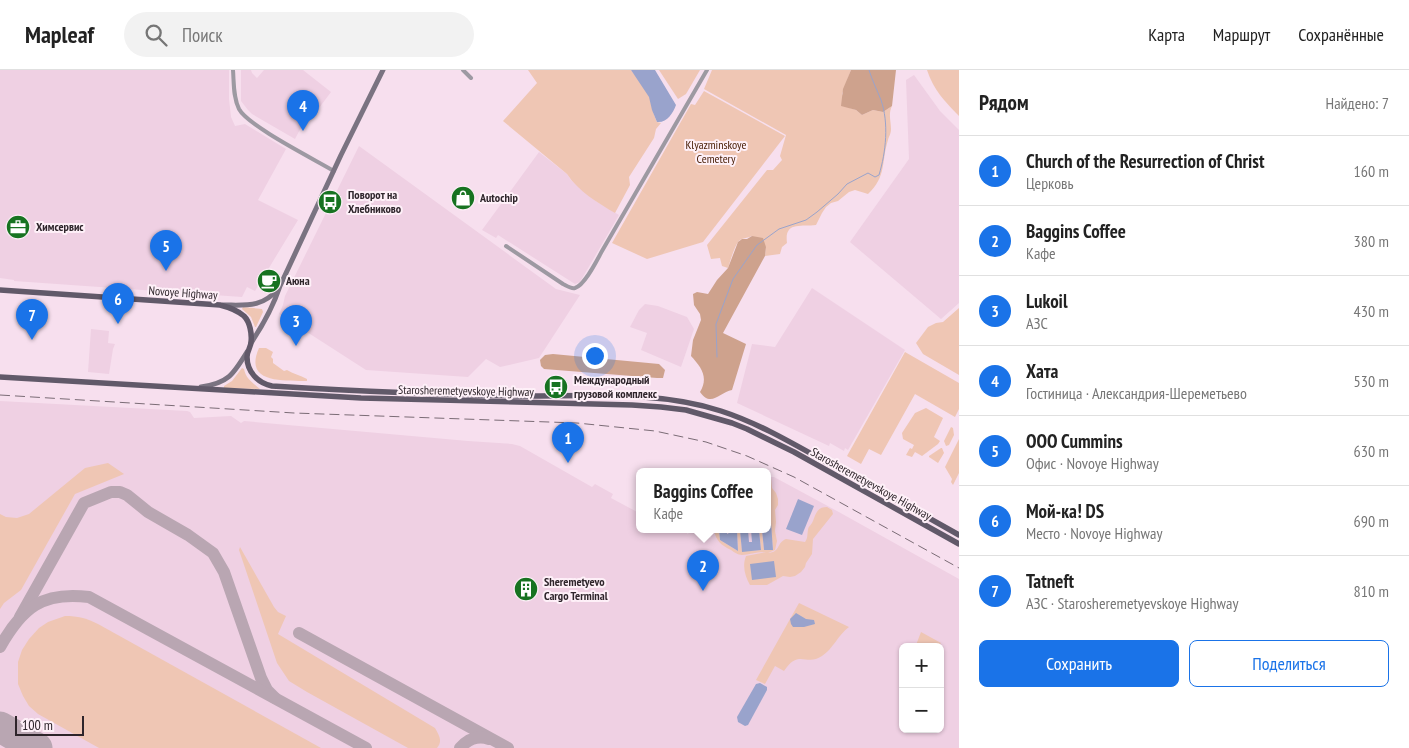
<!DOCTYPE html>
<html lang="ru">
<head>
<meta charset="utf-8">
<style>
	body { margin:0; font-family:"PT Sans Narrow",sans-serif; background:#f2f2f2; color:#222 }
	.controls { position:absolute; right:15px; bottom:15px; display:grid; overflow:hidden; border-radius:8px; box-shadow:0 1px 4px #0004 }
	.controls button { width:45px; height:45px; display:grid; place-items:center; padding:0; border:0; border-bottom:1px solid #e0e0e0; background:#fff; color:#222; font:25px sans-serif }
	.scale { position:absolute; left:15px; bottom:12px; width:69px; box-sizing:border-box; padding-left:5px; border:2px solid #2e252b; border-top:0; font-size:14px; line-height:18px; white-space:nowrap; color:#2e252b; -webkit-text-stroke:4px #fef0f8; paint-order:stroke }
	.you { position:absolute; left:594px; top:285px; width:18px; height:18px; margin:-12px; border:4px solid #fff; border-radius:50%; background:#1a73e8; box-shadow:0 0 0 8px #1a73e833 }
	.badge { display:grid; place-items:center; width:32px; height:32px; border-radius:50%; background:#1a73e8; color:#fff; font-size:16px; font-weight:700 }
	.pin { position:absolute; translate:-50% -41px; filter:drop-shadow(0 1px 2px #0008) }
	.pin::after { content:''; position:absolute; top:26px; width:18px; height:15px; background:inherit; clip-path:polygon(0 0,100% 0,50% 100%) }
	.popup { position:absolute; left:636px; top:398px; width:135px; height:65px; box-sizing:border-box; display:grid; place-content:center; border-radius:8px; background:#fff; filter:drop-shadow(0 1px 4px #0005); font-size:16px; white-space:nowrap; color:#767676 }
	.popup b { font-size:19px; color:#222 }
	.popup::after { content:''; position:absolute; left:50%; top:100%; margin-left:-10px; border:10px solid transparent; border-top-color:#fff }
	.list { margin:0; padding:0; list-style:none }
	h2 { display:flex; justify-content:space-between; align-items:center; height:65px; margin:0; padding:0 20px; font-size:21px }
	h2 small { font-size:16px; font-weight:400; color:#767676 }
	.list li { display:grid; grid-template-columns:32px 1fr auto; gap:15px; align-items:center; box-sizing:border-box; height:70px; padding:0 20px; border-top:1px solid #e0e0e0 }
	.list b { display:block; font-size:19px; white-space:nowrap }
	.list p { margin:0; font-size:16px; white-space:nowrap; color:#767676 }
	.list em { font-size:16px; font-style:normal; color:#767676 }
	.actions { display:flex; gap:10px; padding:15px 20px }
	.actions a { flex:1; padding:11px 0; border:1px solid #1a73e8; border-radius:8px; text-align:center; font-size:18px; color:#1a73e8 }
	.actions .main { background:#1a73e8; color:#fff }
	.icon { flex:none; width:28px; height:28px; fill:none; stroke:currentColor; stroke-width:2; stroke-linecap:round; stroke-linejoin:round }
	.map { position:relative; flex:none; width:959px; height:678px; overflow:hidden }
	header { display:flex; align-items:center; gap:30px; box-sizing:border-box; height:70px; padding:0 25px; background:#fff; border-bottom:1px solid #e0e0e0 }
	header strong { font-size:24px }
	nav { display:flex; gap:28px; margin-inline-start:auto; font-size:18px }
	.search { width:350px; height:45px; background:#f2f2f2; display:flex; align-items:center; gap:12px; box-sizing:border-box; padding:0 18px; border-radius:28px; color:#767676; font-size:19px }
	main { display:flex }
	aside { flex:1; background:#fff }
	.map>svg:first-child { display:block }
	.built { fill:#efd0e3; fill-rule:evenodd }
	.green { fill:#efc6b4 }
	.forest { fill:#cea28d }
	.water { fill:#99a3cc }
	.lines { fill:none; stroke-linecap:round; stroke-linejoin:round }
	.stream { stroke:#99a3cc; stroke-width:1 }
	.taxiway { stroke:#b9a6b2; stroke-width:12 }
	.runway { stroke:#b9a6b2; stroke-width:31 }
	.street { stroke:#9d99a2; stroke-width:4 }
	.secondary { stroke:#7a7381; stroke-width:5 }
	.primary { stroke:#615969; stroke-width:5.5 }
	.rail { stroke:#7b6c76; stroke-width:1; stroke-dasharray:10 5; stroke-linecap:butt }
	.labels { text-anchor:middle; stroke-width:4; stroke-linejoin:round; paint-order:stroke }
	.park-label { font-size:12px; fill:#4a2008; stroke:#fef0f8 }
	.poi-label { font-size:12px; font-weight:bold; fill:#2e252b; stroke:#fef0f8; text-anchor:start }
	.street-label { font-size:12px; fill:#2e252b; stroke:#fef0f8 }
</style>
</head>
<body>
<header>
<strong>Mapleaf</strong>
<div class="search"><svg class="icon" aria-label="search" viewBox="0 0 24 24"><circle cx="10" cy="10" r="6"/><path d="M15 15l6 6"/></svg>Поиск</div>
<nav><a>Карта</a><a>Маршрут</a><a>Сохранённые</a></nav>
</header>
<main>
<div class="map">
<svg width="959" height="678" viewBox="0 0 959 678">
	<rect width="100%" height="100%" fill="#f7dfee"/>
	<g class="built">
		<path d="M0 0H229V29L231 47 235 56 245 54 286 79 258 130 298 150 255 221 247 217 242 227 14 211V210L0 208Z"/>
		<path d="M241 0H251L252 3 257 8 264 0H303L331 22 310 50 306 48 295 69 252 44 248 40 241 31Z"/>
		<path d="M914 5 940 41 959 60V233L941 249 850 172 909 89 906 10Z"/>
		<path d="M359 76 556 219 580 225 539 288 500 297 486 289 468 307 366 300 279 244 283 235 285 226Z"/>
		<path d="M539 82 567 104 571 110 596 131 619 145 580 212 575 214 498 165 496 168 482 160Z"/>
		<path d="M812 218 905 280 848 380 845 378 844 381 830 373 829 376 737 333 752 274 775 277Z"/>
		<path d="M645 234 658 236 687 247 694 259 681 297 641 280 647 263 630 257 639 240Z"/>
		<path d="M91 259 109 261 108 273 115 274 113 279 109 304 88 302Z"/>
		<path d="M0 331 187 341 190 342 194 348 231 346 241 353 244 351 468 371 512 374 520 376 592 417 595 414 613 424 611 428 639 443V460H681L688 464 691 460H693L711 468V460H767V407H774L837 441 959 509V678H0ZM903 577H940V659H903Z"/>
	</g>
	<g class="green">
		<path d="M528 0H631C638 9 646 18 650 28 652 37 653 43 657 52L661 53 656 59 654 68 629 107 630 115 615 143C598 133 578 121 567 104L503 51 537 13Z"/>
		<path d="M659 0H700L686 24 678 29Z"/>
		<path d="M712 0H851L842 24 850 38 856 40 862 45 873 40 883 42 892 36C888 44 891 51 891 59 891 64 889 66 888 70 881 92 887 106 868 124L855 120 849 122 838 131 831 133 826 137 822 143 816 155C801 157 784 151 787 173L782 177 780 184 765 186 766 177 752 166C748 168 743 168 740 170 735 174 730 192 728 198L722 196 720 188 711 189 707 175 767 100H773L782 90 780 86 786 65 704 19Z"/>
		<path d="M927 0H959V46C945 32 933 19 927 0Z"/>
		<path d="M704 21 785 66 703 172 647 189 612 173 691 34 695 35Z"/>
		<path d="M243 237 262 239 263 242 256 257H255L251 247 242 239Z"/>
		<path d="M959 238V305L923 284 916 273 928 257 936 253 943 252Z"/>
		<path d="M259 278H266L273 282 271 287 273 289V293L284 301 287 300C293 304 300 305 307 309V311C284 310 243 314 259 278Z"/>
		<path d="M905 282 959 313V339L955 347 915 324 881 385 869 379 861 394 847 386Z"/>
		<path d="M242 298 244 299C246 309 253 313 260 319L224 318V316L232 311Z"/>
		<path d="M926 338 943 348 934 367 940 371 938 374 922 386 915 382 912 387 906 385 910 378 912 379 914 375 903 369 902 363 915 343Z"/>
		<path d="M951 357 953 358 954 365 949 375 946 376 944 371Z"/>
		<path d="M959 369V403L953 415 951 412 952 409 945 397Z"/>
		<path d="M941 378H942L944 383 938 393 929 387V386Z"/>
		<path d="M108 393 124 404 75 424 21 520 4 533 0 539V444L6 447 17 448 29 444 85 398Z"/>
		<path d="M771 408 772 418 776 423 778 429V435L775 440 776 452 775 461 777 471 775 480 768 483C781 482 776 473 786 469L805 472C808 468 807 465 808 460 808 457 810 456 812 453 816 445 816 437 827 437L832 440 833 444 813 469 812 484 806 493 805 497 801 502 795 506 790 507 783 506 767 515H750C745 506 742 496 746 486L766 482C756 482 749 485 742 485 738 485 734 482 731 480 721 475 716 471 714 460H719L720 470 738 481 737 460H740L742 481 761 480 759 460H762L764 480H773L767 411V409Z"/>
		<path d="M240 477 274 537 278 542 286 546 278 564 435 658C439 665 443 671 437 678H408L307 622 289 611 277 593 239 480Z"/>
		<path d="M799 533 849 557C838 565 833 579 822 586 806 597 799 578 784 601L775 596 765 614 756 610Z"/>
		<path d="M65 546C78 546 86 548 98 554L321 678H99L38 644 29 636 23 626 18 614V592L22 580 29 569 39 558 48 552Z"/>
		<path d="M921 562 941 573 938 577H920L916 575Z"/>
	</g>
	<g class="forest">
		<path d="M851 0H896L892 36 883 42 873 40 862 45 856 40 841 36 843 19Z"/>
		<path d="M752 166 763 168 766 177 765 186 723 263 746 274 732 320C720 322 711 338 700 322 709 307 701 297 691 286L693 270 701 250 700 244 694 235 693 224 697 222 708 224 717 210 728 198 738 172 742 169H747Z"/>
		<path d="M553 284 659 294 665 300 663 308H657L544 299 541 296 540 290 545 285Z"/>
	</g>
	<g class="water">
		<path d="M631 0H655L676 35C673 43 667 53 657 52L652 40 649 27Z"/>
		<path d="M767 411H768L773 480H764L762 460H767Z"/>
		<path d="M798 429 814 436 802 465 786 459Z"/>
		<path d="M719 460H727V464L729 463V460H737L738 481 720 470Z"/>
		<path d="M740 460H748L749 472H752L751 460H759L761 480 742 482Z"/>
		<path d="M774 491 776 507 752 510 750 494Z"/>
		<path d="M796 543 806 549 814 550 815 554 804 557H793L791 554 790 549Z"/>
		<path d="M760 613 767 617V620L748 655 745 656 738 652 737 647 756 614Z"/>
	</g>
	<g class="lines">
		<path class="stream" d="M717 287 716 254 733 209 757 175 779 159 806 150 817 142 838 124 847 114 868 103 875 107 879 105C886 82 889 53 881 30 877 20 872 10 869 0"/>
		<g class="taxiway">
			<path d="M20 547 84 433 111 422H120L127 425 148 442 188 465 213 483 224 502 261 608 267 620 275 628"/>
			<path d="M299 563 508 678"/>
			<path d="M0 577C22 538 42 521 89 527L366 678"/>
			<path d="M0 658 7 664 13 678"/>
			<path d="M460 678C468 669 477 665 489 669"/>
		</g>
		<path class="runway" d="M0 657 37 678"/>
		<g class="street">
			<path d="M233 0C234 13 233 27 239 39 248 56 314 89 334 101"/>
			<path d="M463 0 471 8"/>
			<path d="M506 176 563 214C567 216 571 219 575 218 585 215 597 190 602 181L707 0"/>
		</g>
		<g class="secondary">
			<path d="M223 235C246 235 262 238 278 219"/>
			<path d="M251 273C263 255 273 237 280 216L341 85 383 0"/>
			<path d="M201 317C228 313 233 305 247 282"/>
		</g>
		<g class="primary">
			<path d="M0 220 220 235C228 237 237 240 244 246 250 252 252 264 251 272 251 277 247 281 247 287 247 302 258 313 272 316 357 321 441 325 526 326 591 326 658 321 721 341 758 353 792 373 826 392 871 416 915 440 959 465"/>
			<path d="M0 307 361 328 632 335 661 337 686 340 732 353 747 359 794 382 959 474"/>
		</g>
		<path class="rail" d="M0 325 294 343 577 353 655 361 706 372 747 386 794 407 959 498"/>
	</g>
	<defs>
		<g id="shop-disc" transform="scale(1.25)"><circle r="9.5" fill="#177321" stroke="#fef0f8"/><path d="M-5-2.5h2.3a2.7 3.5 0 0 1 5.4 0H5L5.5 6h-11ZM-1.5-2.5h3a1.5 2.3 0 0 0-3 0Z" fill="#fff"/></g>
		<g id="bus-disc" transform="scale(1.25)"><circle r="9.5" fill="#177321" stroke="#fef0f8"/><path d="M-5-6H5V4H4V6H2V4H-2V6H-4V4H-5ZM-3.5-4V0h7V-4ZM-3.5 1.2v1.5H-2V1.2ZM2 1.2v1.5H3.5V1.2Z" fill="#fff"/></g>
		<g id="office-disc" transform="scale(1.25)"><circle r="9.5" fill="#177321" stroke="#fef0f8"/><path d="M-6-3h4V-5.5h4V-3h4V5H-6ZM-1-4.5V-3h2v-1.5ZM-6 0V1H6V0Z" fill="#fff"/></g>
		<g id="cafe-disc" transform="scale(1.25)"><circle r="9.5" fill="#177321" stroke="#fef0f8"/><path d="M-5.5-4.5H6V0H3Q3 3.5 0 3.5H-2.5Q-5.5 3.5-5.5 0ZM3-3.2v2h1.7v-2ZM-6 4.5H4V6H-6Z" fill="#fff"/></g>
		<g id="building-disc" transform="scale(1.25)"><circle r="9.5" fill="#177321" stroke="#fef0f8"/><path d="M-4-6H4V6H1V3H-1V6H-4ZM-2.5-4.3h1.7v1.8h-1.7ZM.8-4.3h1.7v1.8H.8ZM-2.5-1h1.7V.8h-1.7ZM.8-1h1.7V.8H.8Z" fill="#fff"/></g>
	</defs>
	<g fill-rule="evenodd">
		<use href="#shop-disc" x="463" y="128"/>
		<use href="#bus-disc" x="330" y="132"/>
		<use href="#office-disc" x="18" y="157"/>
		<use href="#cafe-disc" x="269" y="211"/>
		<use href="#bus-disc" x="556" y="317"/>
		<use href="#building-disc" x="526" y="519"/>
	</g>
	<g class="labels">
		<g class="park-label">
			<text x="716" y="79">Klyazminskoye<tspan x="716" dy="14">Cemetery</tspan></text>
		</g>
		<g class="poi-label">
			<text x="348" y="129">Поворот на<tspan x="348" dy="14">Хлебниково</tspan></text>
			<text x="480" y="132">Autochip</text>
			<text x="36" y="161">Химсервис</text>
			<text x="286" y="215">Аюна</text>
			<text x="574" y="314">Международный<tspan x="574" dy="14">грузовой комплекс</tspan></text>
			<text x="544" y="516">Sheremetyevo<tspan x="544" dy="14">Cargo Terminal</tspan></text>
		</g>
		<g class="street-label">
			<text transform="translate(183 223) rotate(4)" y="4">Novoye Highway</text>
			<text transform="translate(466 321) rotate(1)" y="4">Starosheremetyevskoye Highway</text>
			<text transform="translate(871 414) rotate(29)" y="4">Starosheremetyevskoye Highway</text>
		</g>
	</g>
</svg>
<div class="controls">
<button>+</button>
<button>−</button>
</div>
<div class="scale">100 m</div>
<div class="you"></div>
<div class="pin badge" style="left:568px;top:393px">1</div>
<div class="pin badge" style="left:703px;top:521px">2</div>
<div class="popup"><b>Baggins Coffee</b>Кафе</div>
<div class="pin badge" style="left:296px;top:276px">3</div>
<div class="pin badge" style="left:303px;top:61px">4</div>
<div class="pin badge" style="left:166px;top:201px">5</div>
<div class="pin badge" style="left:118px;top:254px">6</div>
<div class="pin badge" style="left:32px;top:270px">7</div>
</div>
<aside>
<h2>Рядом<small>Найдено: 7</small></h2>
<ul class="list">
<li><span class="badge">1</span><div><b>Church of the Resurrection of Christ</b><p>Церковь</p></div><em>160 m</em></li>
<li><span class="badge">2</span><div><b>Baggins Coffee</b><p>Кафе</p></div><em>380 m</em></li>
<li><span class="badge">3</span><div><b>Lukoil</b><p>АЗС</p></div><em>430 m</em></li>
<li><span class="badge">4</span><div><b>Хата</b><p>Гостиница · Александрия-Шереметьево</p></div><em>530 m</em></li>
<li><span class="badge">5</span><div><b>OOO Cummins</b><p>Офис · Novoye Highway</p></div><em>630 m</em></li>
<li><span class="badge">6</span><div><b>Мой-ка! DS</b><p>Место · Novoye Highway</p></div><em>690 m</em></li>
<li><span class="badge">7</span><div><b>Tatneft</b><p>АЗС · Starosheremetyevskoye Highway</p></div><em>810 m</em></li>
</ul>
<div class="actions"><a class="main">Сохранить</a><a>Поделиться</a></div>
</aside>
</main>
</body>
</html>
